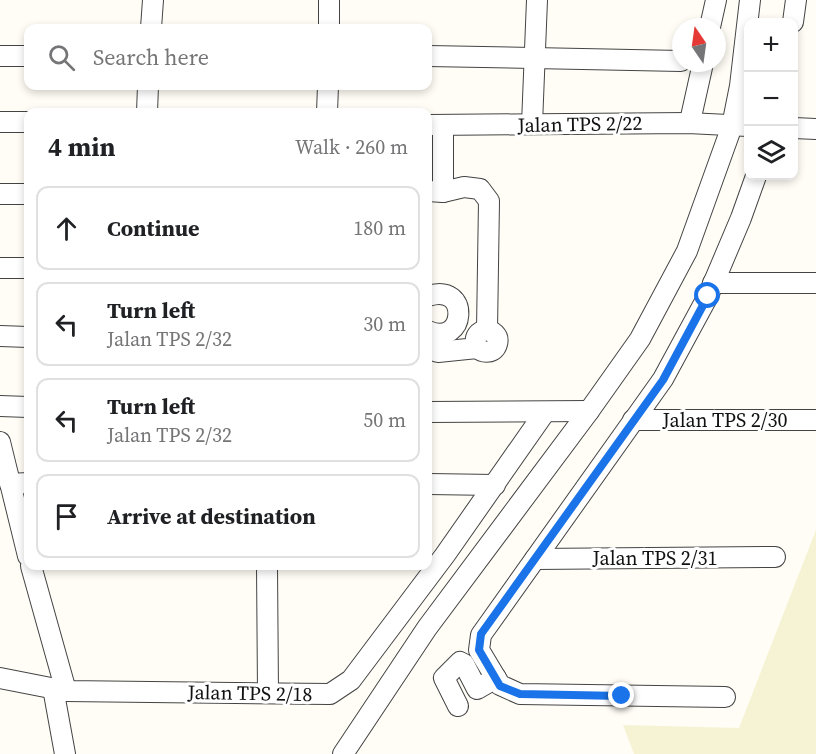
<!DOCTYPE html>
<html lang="en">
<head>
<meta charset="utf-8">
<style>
	body { margin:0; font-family:"Source Serif 4",serif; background:#f6f6f6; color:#202124 }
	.controls { position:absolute; right:18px; top:18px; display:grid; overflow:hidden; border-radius:12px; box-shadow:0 3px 9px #0003 }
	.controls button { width:54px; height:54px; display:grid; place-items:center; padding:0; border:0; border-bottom:2px solid #e0e0e0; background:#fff; color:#202124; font:30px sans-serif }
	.compass { position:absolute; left:672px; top:18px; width:54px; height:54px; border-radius:50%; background:#fff; box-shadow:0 3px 9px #0003; rotate:347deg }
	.stop { position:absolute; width:18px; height:18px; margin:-14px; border:4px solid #1a73e8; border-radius:50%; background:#fff }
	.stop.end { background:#1a73e8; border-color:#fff; box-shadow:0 2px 6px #0008 }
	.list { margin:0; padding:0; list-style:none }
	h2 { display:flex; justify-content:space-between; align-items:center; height:78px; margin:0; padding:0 24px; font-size:26px }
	h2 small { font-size:20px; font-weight:400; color:#757577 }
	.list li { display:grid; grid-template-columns:39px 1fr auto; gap:18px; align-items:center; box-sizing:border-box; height:84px; margin:0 12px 12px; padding:0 12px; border:2px solid #e0e0e0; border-radius:12px }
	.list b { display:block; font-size:22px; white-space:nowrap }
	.list p { margin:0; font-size:20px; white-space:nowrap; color:#757577 }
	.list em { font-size:20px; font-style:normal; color:#757577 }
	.icon { flex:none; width:33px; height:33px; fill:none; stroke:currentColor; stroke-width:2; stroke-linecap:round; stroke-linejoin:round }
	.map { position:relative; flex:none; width:816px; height:754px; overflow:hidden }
	.search { position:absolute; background:#fff; box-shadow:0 3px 9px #0003; left:24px; top:24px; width:408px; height:66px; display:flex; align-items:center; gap:15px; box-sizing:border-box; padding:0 21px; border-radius:12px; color:#757577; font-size:22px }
	.panel { position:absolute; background:#fff; box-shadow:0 3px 9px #0003; left:24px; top:108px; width:408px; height:462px; border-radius:12px }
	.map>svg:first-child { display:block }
	.farmland { fill:#f6f3d4 }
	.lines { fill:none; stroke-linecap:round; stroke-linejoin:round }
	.minor-casing { stroke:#444; stroke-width:22 }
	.minor { stroke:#fff; stroke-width:20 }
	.route { stroke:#1a73e8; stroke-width:8 }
	.labels { text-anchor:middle; stroke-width:6; stroke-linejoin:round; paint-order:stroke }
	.street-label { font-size:20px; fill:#111; stroke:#fff }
</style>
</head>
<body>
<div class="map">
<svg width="816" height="754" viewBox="0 0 816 754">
	<rect width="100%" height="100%" fill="#fffdf5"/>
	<path class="farmland" d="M816 530V754H634L623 725 739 728Z"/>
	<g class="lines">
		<g class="minor-casing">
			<g id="minor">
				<path d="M793 22 796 0"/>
				<path d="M710 27 716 0"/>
				<path d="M151 28 153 0"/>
				<path d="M329 28V0"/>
				<path d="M0 56H28"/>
				<path d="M428 56 681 61"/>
				<path d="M147 112 148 86"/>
				<path d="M327 112 328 86"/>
				<path d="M0 122H28"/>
				<path d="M688 123 691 117 703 63"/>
				<path d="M532 124 537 0"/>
				<path d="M428 125 688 123 748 126"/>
				<path d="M794 128 816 129"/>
				<path d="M428 191 443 192 464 187 480 189 489 201 487 330"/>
				<path d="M443 192V125"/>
				<path d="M0 194H28"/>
				<path d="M0 268H28"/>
				<path d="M713 283H816"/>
				<path d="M428 296C471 282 466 348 428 331"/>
				<path d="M0 336 28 337"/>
				<path d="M428 349 438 352 477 348C483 353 494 354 497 344 502 327 469 324 477 348"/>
				<path d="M0 406 28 407"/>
				<path d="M428 412 589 411"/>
				<path d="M633 420H816"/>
				<path d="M0 442 28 556"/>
				<path d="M10 484 28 483"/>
				<path d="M428 484 495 485"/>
				<path d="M535 559 775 557"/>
				<path d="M31 566 66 691"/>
				<path d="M267 566 268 693"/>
				<path d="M0 678 66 691 330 694 351 680 445 555 545 412"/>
				<path d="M53 688 65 754"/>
				<path d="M725 697 520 694 500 685 479 650 481 635 663 379 708 296 741 218 756 176"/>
				<path d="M458 706 444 678 460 662 464 664 477 689 496 678"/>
				<path d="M343 754 427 628 589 411 640 339 687 251 732 126 740 86 750 0"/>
			</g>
		</g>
		<use href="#minor" class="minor"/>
	</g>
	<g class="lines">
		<path class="route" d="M622 696 520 694 500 686 479 650 481 634 663 380 708 296"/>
	</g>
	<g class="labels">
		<g class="street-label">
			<text transform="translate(580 124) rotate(-1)" y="7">Jalan TPS 2/22</text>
			<text x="725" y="427">Jalan TPS 2/30</text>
			<text x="655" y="565">Jalan TPS 2/31</text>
			<text transform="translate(250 693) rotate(1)" y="7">Jalan TPS 2/18</text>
		</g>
	</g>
</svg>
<div class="controls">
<button>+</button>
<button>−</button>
<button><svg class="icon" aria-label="layers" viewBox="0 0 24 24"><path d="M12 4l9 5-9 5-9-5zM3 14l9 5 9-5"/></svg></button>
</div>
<svg class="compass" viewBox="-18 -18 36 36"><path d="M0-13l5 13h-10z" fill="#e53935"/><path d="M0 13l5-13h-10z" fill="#757577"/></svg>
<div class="stop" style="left:708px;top:296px"></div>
<div class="stop end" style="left:622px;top:696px"></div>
<div class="search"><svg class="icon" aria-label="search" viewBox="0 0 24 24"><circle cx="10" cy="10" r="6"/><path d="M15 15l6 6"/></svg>Search here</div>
<section class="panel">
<h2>4 min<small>Walk · 260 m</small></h2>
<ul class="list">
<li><svg class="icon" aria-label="ahead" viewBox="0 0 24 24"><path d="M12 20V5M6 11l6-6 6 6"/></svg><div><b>Continue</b></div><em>180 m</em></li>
<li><svg class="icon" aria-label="left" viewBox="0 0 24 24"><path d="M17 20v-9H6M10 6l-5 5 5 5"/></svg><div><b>Turn left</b><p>Jalan TPS 2/32</p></div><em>30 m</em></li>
<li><svg class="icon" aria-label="left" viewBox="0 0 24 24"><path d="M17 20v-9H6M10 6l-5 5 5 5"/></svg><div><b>Turn left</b><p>Jalan TPS 2/32</p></div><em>50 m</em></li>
<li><svg class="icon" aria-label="arrive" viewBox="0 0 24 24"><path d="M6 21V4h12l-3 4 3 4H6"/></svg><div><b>Arrive at destination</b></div></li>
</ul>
</section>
</div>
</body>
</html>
